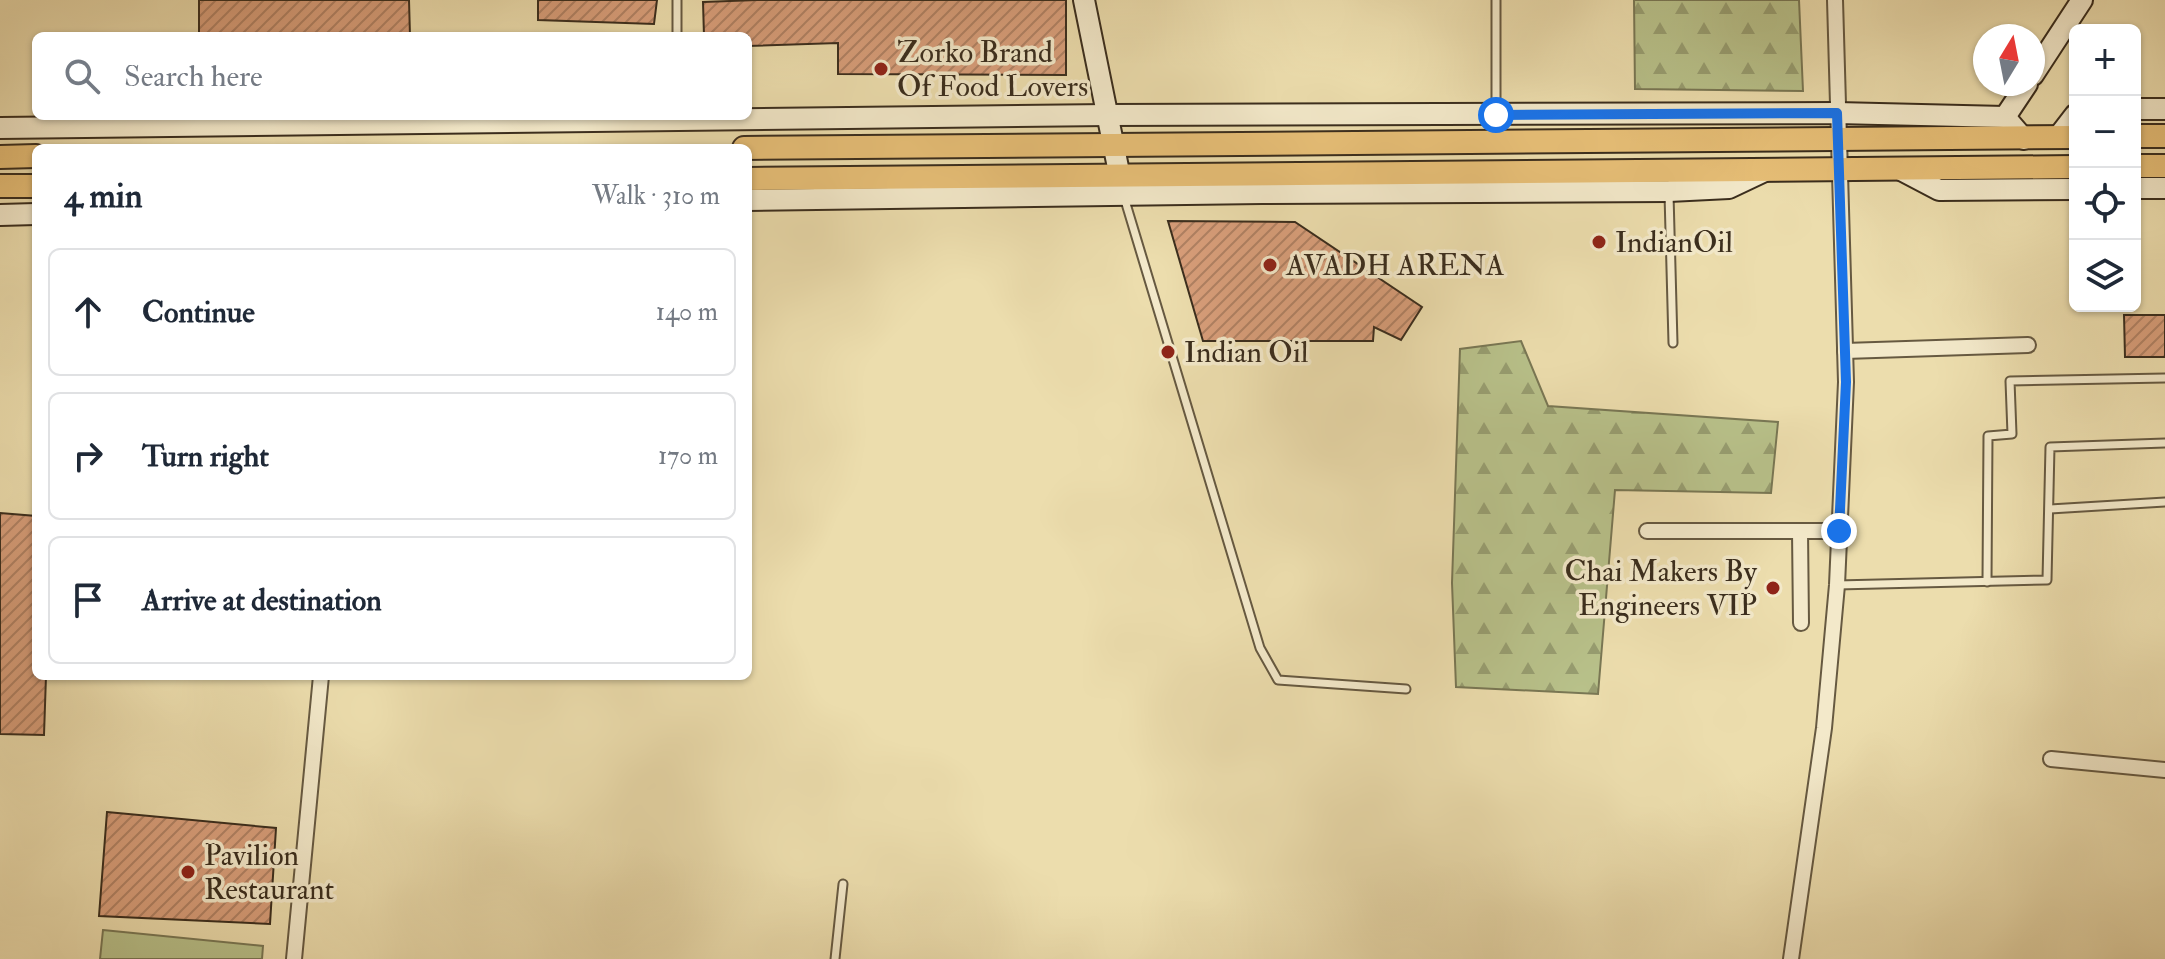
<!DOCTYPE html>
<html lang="en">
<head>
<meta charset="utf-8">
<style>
	body { margin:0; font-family:"IM FELL Double Pica",serif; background:#f2f2f3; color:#1f2937 }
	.controls { position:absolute; right:24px; top:24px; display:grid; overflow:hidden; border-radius:12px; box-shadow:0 2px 6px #0004 }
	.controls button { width:72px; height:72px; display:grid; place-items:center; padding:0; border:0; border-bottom:2px solid #e0e1e3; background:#fff; color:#1f2937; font:40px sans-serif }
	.compass { position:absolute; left:1973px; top:24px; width:72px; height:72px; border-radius:50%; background:#fff; box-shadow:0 2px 6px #0004; rotate:10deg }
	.stop { position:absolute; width:24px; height:24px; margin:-18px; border:6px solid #1a73e8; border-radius:50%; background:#fff }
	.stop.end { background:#1a73e8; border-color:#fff; box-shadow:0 2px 8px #0008 }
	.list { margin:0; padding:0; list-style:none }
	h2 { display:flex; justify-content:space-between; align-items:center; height:104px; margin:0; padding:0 32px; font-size:34px }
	h2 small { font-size:26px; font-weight:400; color:#747a83 }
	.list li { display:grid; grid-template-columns:52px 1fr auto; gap:24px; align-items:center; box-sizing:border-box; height:128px; margin:0 16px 16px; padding:0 16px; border:2px solid #e0e1e3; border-radius:12px }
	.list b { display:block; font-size:30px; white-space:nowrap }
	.list em { font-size:26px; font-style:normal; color:#747a83 }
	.icon { flex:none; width:44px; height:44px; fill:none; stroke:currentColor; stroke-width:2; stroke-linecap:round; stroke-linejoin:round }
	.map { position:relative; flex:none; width:2165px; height:959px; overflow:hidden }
	.search { position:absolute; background:#fff; box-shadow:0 2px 6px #0004; left:32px; top:32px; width:720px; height:88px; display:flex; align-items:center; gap:20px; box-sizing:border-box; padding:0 28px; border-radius:12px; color:#747a83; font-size:30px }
	.panel { position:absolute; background:#fff; box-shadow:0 2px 6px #0004; left:32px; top:144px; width:720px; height:536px; border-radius:12px }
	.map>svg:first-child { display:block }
	.grass { fill:#b8c18a; stroke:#797754; stroke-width:2 }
	.forest { fill:url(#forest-firs); stroke:#797754; stroke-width:2 }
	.building { fill:url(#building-hatch); stroke:#3a2d1d; stroke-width:2 }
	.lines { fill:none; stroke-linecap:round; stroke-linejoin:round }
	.lane-casing { stroke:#665941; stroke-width:11 }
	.street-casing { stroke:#665941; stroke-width:18 }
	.secondary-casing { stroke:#3a2d1d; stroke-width:24 }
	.primary-casing { stroke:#3a2d1d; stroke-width:26 }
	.lane { stroke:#f3e9ca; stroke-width:7 }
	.street { stroke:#f3e9ca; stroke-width:14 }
	.secondary { stroke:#f3e9ca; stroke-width:20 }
	.primary { stroke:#e6be76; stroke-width:22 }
	.route { stroke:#1a73e8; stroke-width:10 }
	.poi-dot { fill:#8f2418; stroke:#f3e9ca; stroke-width:3 }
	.labels { text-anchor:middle; stroke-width:7; stroke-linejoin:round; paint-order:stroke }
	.poi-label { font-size:30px; fill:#3a2d1d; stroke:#f3e9ca; text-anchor:start }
</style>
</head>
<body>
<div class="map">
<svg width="2165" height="959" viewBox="0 0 2165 959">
	<defs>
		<pattern id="forest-firs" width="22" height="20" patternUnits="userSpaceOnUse" patternTransform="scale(2)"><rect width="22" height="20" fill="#b8c18a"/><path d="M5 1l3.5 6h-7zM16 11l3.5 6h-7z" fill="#979d70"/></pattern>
		<pattern id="building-hatch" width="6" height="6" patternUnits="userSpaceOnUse" patternTransform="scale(2)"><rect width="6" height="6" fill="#d89e7a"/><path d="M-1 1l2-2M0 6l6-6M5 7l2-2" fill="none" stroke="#b08163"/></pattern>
	</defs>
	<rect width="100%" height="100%" fill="#ecddad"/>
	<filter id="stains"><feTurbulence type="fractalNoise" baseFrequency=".0025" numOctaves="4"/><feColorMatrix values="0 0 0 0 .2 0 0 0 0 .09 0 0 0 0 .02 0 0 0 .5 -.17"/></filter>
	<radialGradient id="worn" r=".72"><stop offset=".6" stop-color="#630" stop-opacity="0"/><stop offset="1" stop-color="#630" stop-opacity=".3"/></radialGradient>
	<path class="grass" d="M103 930 263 946 262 959H100Z"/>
	<g class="forest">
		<path d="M1634 0H1799L1803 91 1635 89Z"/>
		<path d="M1521 341 1548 406 1778 422 1771 493 1615 490 1598 694 1456 687 1452 583 1460 349Z"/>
	</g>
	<g class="building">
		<path d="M199 0H409L410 36H199Z"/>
		<path d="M538 0H657L654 24 538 20Z"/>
		<path d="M757 0H1066V75L838 74V43L748 46V36H704L703 2Z"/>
		<path d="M1168 221 1295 222 1422 307 1401 340 1374 327 1373 341H1203Z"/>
		<path d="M2124 315H2165V357H2125Z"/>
		<path d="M0 513 36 516V676H46L44 735 0 734Z"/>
		<path d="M107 812 276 828 270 924 99 916Z"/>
	</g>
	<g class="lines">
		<g class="lane-casing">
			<g id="lane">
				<path d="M1496 0V110"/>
				<path d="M677 36V0"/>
				<path d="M1669 194 1673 343"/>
				<path d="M1124 197 1260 648 1278 680 1406 689"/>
				<path d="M2050 509 2165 502"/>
				<path d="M1987 582 1988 436 2012 434 2010 381 2165 378"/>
				<path d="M1837 585 2047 580 2050 447 2165 443"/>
				<path d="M835 959 843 884"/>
			</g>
		</g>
		<g class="street-casing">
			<g id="street">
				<path d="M1845 351 2028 345"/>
				<path d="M1647 531H1839"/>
				<path d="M1800 531 1801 623"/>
				<path d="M2051 759 2165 770"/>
				<path d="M294 959 321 676"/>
				<path d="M1791 959 1824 728 1837 585 1846 382 1835 0"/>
			</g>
		</g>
		<g class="secondary-casing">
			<g id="secondary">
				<path d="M1084 0 1123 192"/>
				<path d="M2033 75 2082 0"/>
				<path d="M2135 109H2165"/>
				<path d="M2005 117 2027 84"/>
				<path d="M0 128 1108 115 1837 113 2005 117 2024 139"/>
				<path d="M2058 137 2075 115"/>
				<path d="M1899 169 1939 190 2075 189"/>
				<path d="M2135 188H2165"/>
				<path d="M748 200 1262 193 1669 191 1729 188 1767 170"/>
				<path d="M0 215 36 214"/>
			</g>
		</g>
		<g class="primary-casing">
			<g id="primary">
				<path d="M2135 136H2165"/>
				<path d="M744 148 2075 137"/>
				<path d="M0 157 36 156"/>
				<path d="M2135 166H2165"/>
				<path d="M748 179 2075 167"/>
				<path d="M0 186H36"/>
			</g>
		</g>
		<use href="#lane" class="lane"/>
		<use href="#street" class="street"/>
		<use href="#secondary" class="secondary"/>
		<use href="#primary" class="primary"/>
	</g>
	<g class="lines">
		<path class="route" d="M1496 115 1837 113 1846 382 1839 531"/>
	</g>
	<g class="poi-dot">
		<circle cx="881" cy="69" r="8"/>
		<circle cx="1599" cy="242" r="8"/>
		<circle cx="1270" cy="265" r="8"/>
		<circle cx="1168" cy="352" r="8"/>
		<circle cx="1773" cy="588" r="8"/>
		<circle cx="188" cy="872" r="8"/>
	</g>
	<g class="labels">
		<g class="poi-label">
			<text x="897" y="62">Zorko Brand<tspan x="897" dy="34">Of Food Lovers</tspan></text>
			<text x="1615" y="252">IndianOil</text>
			<text x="1286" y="275">AVADH ARENA</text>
			<text x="1184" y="362">Indian Oil</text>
			<text x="1757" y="581" text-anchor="end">Chai Makers By<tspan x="1757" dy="34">Engineers VIP</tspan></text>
			<text x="204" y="865">Pavilion<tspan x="204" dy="34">Restaurant</tspan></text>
		</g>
	</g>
	<rect width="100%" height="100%" filter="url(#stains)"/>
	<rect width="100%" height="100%" fill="url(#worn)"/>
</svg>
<div class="controls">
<button>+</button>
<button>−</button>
<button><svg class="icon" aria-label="locate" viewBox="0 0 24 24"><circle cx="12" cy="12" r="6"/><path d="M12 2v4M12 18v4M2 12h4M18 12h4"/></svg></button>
<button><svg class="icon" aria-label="layers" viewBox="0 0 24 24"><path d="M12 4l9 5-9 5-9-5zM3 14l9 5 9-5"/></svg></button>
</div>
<svg class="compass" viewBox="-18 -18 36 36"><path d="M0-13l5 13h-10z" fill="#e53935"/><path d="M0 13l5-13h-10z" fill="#747a83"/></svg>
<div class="stop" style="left:1496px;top:115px"></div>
<div class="stop end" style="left:1839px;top:531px"></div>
<div class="search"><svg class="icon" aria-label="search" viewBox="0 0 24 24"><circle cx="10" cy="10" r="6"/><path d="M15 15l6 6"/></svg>Search here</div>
<section class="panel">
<h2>4 min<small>Walk · 310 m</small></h2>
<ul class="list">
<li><svg class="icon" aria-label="ahead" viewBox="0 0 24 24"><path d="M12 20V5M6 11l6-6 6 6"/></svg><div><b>Continue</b></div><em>140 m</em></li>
<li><svg class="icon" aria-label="right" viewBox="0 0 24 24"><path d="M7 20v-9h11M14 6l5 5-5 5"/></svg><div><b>Turn right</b></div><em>170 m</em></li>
<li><svg class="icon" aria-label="arrive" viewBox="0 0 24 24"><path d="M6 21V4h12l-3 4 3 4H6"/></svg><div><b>Arrive at destination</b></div></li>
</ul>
</section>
</div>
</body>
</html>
